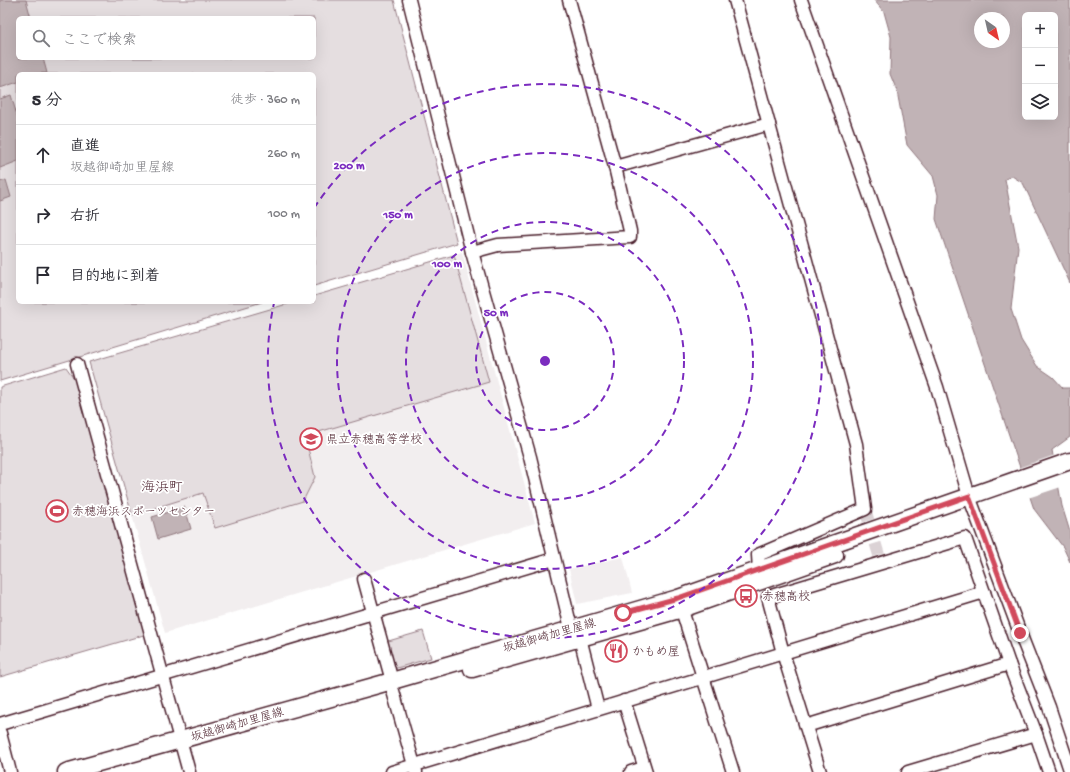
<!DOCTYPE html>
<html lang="ja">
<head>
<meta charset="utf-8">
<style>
	body { margin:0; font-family:"Gochi Hand","Klee One",sans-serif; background:#f2f2f3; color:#2b2b33 }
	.controls { position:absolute; right:12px; top:12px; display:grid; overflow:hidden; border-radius:6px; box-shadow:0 4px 16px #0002 }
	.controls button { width:36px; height:36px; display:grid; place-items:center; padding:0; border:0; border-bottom:1px solid #e1e1e2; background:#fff; color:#2b2b33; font:20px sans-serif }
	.compass { position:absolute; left:974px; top:12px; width:36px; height:36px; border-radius:50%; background:#fff; box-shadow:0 4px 16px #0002; rotate:146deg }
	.stop { position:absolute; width:12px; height:12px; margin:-9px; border:3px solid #d1495b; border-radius:50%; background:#fff }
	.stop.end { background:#d1495b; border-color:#fff; box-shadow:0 1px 4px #0008 }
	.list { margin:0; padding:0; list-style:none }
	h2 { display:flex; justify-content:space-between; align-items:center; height:52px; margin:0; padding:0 16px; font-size:17px }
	h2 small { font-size:13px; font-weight:400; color:#7c7c81 }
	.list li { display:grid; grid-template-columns:26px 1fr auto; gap:12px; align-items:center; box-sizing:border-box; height:60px; padding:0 16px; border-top:1px solid #e1e1e2 }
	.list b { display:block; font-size:15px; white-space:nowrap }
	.list p { margin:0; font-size:13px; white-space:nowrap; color:#7c7c81 }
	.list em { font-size:13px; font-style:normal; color:#7c7c81 }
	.icon { flex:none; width:22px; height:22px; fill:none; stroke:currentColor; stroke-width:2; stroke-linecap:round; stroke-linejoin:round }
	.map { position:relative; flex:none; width:1070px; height:772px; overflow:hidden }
	.search { position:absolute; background:#fff; box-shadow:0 4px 16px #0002; left:16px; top:16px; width:300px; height:44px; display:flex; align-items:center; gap:10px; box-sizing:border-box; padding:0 14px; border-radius:6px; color:#7c7c81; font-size:15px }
	.panel { position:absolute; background:#fff; box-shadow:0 4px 16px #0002; left:16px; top:72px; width:300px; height:232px; border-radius:6px }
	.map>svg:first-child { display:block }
	.built { fill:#f2eeef }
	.green { fill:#e5dee0; stroke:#987e86; fill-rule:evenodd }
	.water { fill:#c1b3b6; stroke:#91787e; fill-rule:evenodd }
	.pier { fill:#fff }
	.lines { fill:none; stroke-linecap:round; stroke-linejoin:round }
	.minor-tunnel { stroke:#dbd2d5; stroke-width:12; stroke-dasharray:12 6; stroke-linecap:butt }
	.minor-casing { stroke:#4a1f2b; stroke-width:15 }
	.major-casing { stroke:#4a1f2b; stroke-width:19 }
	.minor { stroke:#fff; stroke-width:12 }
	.major { stroke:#fff; stroke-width:16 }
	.route { stroke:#d1495b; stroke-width:5 }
	.ring { fill:none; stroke:#7b2cbf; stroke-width:2; stroke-dasharray:7 5 }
	.labels { text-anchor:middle; stroke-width:3.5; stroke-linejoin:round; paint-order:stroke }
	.poi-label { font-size:12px; fill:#4a1f2b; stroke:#fff; text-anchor:start }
	.street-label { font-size:12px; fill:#4a1f2b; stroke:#fff }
	.quarter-label { font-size:14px; fill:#4a1f2b; stroke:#fff }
	.centre { fill:#7b2cbf; stroke:#fff; stroke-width:2 }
	.ring-label { font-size:12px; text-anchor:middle; font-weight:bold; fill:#7b2cbf; stroke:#fff; stroke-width:3.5; stroke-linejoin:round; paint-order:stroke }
</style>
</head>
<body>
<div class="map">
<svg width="1070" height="772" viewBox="0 0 1070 772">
	<rect width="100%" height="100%" fill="#fff"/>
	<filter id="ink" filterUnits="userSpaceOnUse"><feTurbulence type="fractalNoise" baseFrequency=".025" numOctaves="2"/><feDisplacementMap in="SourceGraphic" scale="8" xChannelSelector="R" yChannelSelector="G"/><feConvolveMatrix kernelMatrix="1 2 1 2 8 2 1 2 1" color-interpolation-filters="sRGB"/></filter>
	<g filter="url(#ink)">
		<g class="built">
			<path d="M462 252 535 523 165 633 89 362 294 302H314V296Z"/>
			<path d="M623 557 632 593 577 604 569 569Z"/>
		</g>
		<g class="green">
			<path d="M0 0H394L457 243 314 286V74H18V302H262L0 381ZM18 18H314V58H18Z"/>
			<path d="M454 255 489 382 305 436 315 477 303 501 215 528 203 493 132 515 89 362 294 302H314V296Z"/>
			<path d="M66 367 81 388 147 634 0 677V387Z"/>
			<path d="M423 631 431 658 393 669 385 642Z"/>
		</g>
		<g class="water">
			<path d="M0 0H26L31 18H18V58H43L47 73 18 74V82L0 88Z"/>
			<path d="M874 0H1070V283L1023 183 1012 176 1005 179 1018 247 1011 309 1021 340 1037 366 1053 377 1063 388H1070V437L1052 450 1062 506 1070 532V562L1063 547 1034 509 936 219 938 195 933 176 907 145 897 91 890 74 891 37 884 12ZM1025 15H1055V117H1025ZM980 18H1004V42H980Z"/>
			<path d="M11 95 18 119V161L0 168V99Z"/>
			<path d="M6 180 11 197 0 201V182Z"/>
			<path d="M185 507 191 529 158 539 152 517Z"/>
		</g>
		<path class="pier" d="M1055 455 1061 487 1028 498 1018 468Z"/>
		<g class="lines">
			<path class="minor-tunnel" d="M865 509 879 555"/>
			<g class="minor-casing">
				<g id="minor">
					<path d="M409 0 472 252 530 457 571 628 580 638 598 709"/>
					<path d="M735 0 856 444 865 509 758 555 759 570"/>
					<path d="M801 0 937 387 969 496 1020 633 1049 707 1070 770"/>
					<path d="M615 167 769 124"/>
					<path d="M472 252 498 245 630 237V231L615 167 569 0"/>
					<path d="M77 364 189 772"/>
					<path d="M364 579 392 681"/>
					<path d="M679 601 733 772"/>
					<path d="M393 691 416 772"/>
					<path d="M624 701 646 772"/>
					<path d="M0 724 554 559"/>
					<path d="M806 726 1009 664"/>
					<path d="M0 733 10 772"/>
					<path d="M392 772 984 592"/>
					<path d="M631 772 644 768"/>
					<path d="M820 772 783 653 768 597 965 538 1009 664 1036 734 1049 772"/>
					<path d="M908 772 1036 734"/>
				</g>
			</g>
			<g class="major-casing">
				<g id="major">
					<path d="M472 669 682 609 835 555"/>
					<path d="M66 772 392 681 678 598 1070 461"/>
				</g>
			</g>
			<use href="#minor" class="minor"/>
			<use href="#major" class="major"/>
		</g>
	</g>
	<g class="lines" filter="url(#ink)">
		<path class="route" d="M623 613 678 598 969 496 1020 633"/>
	</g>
	<g class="ring">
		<circle cx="545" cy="361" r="69"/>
		<circle cx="545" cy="361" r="139"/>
		<circle cx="545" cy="361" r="208"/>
		<path d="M314 208A277 277 0 1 1 274 303"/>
	</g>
	<defs>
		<g id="school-ring" transform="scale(1.15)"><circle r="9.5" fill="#fff" stroke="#d1495b" stroke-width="1.5"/><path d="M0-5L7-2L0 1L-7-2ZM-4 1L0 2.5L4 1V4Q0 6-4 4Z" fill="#d1495b"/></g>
		<g id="stadium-ring" transform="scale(1.15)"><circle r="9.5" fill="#fff" stroke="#d1495b" stroke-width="1.5"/><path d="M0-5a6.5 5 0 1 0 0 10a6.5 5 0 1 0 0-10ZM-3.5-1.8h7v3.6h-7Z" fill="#d1495b"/></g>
		<g id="bus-ring" transform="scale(1.15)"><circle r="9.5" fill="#fff" stroke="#d1495b" stroke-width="1.5"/><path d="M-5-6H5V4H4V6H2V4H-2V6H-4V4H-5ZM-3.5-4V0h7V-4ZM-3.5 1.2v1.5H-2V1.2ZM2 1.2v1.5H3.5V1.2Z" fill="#d1495b"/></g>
		<g id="restaurant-ring" transform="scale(1.15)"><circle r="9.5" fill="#fff" stroke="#d1495b" stroke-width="1.5"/><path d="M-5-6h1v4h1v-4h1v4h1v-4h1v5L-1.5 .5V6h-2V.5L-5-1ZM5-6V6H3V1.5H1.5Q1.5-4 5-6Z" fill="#d1495b"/></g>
	</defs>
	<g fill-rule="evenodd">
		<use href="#school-ring" x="311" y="439"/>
		<use href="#stadium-ring" x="57" y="511"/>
		<use href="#bus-ring" x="746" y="596"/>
		<use href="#restaurant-ring" x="616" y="651"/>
	</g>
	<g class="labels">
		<g class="poi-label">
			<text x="326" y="443">県立赤穂高等学校</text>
			<text x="72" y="515">赤穂海浜スポーツセンター</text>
			<text x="762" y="600">赤穂高校</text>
			<text x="632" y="655">かもめ屋</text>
		</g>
		<g class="street-label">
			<text transform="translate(549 635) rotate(-16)" y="4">坂越御崎加里屋線</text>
			<text transform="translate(237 724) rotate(-16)" y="4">坂越御崎加里屋線</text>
		</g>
		<g class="quarter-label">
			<text x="162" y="491">海浜町</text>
		</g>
	</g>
	<circle cx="545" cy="361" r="6" class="centre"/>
	<g class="ring-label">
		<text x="349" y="169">200 m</text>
		<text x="398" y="218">150 m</text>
		<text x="447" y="267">100 m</text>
		<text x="496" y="316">50 m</text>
	</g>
</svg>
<div class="controls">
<button>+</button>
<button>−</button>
<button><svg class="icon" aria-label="layers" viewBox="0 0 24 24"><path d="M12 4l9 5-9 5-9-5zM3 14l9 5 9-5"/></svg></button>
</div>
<svg class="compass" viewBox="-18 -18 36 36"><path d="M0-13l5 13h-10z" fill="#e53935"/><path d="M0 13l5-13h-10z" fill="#7c7c81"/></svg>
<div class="stop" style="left:623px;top:613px"></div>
<div class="stop end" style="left:1020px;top:633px"></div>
<div class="search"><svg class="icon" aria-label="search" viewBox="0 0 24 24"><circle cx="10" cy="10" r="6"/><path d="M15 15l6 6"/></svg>ここで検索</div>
<section class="panel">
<h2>5 分<small>徒歩 · 360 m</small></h2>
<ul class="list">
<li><svg class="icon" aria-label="ahead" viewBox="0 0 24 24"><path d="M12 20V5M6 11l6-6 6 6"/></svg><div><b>直進</b><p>坂越御崎加里屋線</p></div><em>260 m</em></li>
<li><svg class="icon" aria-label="right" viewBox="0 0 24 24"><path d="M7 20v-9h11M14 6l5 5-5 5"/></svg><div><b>右折</b></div><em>100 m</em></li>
<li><svg class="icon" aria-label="arrive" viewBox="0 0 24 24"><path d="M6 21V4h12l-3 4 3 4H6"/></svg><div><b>目的地に到着</b></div></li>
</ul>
</section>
</div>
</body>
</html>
